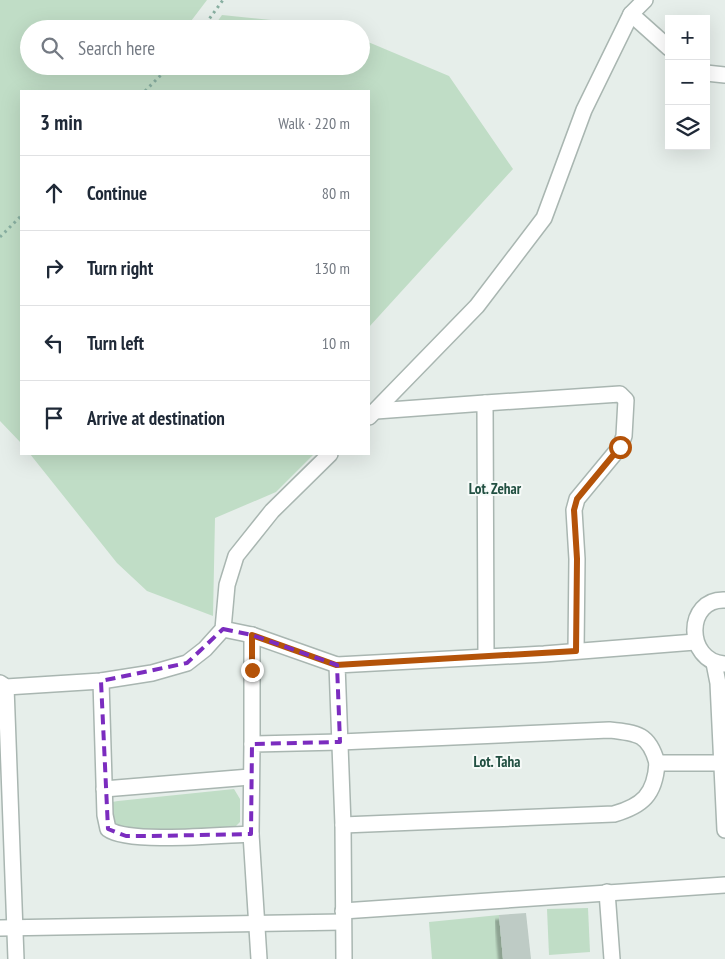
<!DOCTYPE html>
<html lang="en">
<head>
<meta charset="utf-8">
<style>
	body { margin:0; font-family:"PT Sans Narrow",sans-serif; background:#f6f6f7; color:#1f2937 }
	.controls { position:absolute; right:15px; top:15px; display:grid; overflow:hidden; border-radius:0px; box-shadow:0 5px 20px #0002 }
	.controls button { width:45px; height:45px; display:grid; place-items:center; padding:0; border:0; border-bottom:1px solid #e0e1e3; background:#fff; color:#1f2937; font:25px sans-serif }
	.stop { position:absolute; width:15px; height:15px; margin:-11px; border:4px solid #b45309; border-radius:50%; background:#fff }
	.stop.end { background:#b45309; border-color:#fff; box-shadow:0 1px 5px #0008 }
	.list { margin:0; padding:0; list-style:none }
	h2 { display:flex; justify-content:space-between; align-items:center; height:65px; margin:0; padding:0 20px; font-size:21px }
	h2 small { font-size:16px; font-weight:400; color:#747a83 }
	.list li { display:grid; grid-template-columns:32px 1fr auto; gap:15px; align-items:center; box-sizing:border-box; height:75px; padding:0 20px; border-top:1px solid #e0e1e3 }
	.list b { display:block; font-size:19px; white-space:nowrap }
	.list em { font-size:16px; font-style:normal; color:#747a83 }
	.icon { flex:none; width:28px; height:28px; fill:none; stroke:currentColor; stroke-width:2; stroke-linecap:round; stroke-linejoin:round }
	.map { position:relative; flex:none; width:725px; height:959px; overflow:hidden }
	.search { position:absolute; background:#fff; box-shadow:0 5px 20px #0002; left:20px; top:20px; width:350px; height:55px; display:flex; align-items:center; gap:12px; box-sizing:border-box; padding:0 18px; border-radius:28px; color:#747a83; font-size:19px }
	.panel { position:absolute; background:#fff; box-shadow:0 5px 20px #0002; left:20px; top:90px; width:350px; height:365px; border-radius:0px }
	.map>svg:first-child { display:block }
	.green { fill:#c0ddc6 }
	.building { fill:#becbc5; filter:url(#shadow) }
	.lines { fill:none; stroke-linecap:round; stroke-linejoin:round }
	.minor-casing { stroke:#a9b6b1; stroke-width:18 }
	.path { stroke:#88afa1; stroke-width:3; stroke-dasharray:2.5 4; stroke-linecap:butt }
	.minor { stroke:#fff; stroke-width:15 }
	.route { stroke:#b45309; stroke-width:6 }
	.marked { fill:none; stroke:#7b2cbf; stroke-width:4; stroke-dasharray:10 6; stroke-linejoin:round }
	.labels { text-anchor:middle; stroke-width:4; stroke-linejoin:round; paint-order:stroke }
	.quarter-label { font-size:15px; font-weight:bold; fill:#225042; stroke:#f6faf8 }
</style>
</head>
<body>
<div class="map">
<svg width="725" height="959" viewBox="0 0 725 959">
	<defs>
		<filter id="shadow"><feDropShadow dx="-4.5" dy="4.5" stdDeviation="1" flood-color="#0004"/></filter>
	</defs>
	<rect width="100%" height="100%" fill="#e6eeea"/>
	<g class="green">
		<path d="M0 0H207L185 29H29V66H361V39L449 76 513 169 369 327V91H21V443L0 421Z"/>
		<path d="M222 15 331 26 338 29H212Z"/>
		<path d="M30 454H314L276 492 215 518 213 616 147 591 117 563Z"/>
		<path d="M234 789 240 799V822L234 828 138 831 115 828 109 809 112 802 118 801Z"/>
		<path d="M588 908 590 952 549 955 547 909Z"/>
		<path d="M499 915 503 959H432L429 922Z"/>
	</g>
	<path class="building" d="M526 913 531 959H503L499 915Z"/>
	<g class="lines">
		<g class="minor-casing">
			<g id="minor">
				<path d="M631 14 669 48"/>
				<path d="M706 73 725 75"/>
				<path d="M485 403 620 394 626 400 624 436 620 447 577 499 574 510 577 559 576 651"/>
				<path d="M376 411 485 403 486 656"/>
				<path d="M369 417 477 306 544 218 584 110 631 14 645 0"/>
				<path d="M223 629 252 635 337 665"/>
				<path d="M714 663 718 683 725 830"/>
				<path d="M724 664C685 661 685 598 725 600"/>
				<path d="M101 681 105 815 108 829C128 844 222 835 251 834"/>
				<path d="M0 683 6 687 101 681 152 673 187 663 205 649 223 629 227 585 236 556 272 511 330 454"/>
				<path d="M6 687 16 959"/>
				<path d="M252 744V635"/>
				<path d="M104 789 250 777"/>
				<path d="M343 825 614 814C642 806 655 795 657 763H722"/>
				<path d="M607 892 612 959"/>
				<path d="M343 911 725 885"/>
				<path d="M0 928 343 922"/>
				<path d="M259 959 251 834 252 744 340 742 609 730C638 733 649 734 657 763"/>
				<path d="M344 959 343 825 337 665 544 654 695 642"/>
			</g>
		</g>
		<g class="path">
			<path d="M202 29 223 0"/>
			<path d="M145 91 170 66"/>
			<path d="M0 237 21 216"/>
		</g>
		<use href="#minor" class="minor"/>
	</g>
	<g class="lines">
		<path class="route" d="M252 670V635L336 665 576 651 577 559 574 510 577 499 620 447"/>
	</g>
	<path class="marked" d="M223 629 252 635 337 665 340 742 252 744 251 834 152 836H126L108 829 101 681 187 663Z"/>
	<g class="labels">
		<g class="quarter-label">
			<text x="495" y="494">Lot. Zehar</text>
			<text x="497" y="767">Lot. Taha</text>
		</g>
	</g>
</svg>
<div class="controls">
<button>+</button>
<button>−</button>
<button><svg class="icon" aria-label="layers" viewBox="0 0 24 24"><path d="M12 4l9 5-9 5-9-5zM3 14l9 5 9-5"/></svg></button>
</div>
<div class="stop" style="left:620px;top:447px"></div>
<div class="stop end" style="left:252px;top:670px"></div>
<div class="search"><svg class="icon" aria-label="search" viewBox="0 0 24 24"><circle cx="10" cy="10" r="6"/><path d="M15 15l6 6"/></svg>Search here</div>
<section class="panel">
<h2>3 min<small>Walk · 220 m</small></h2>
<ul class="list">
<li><svg class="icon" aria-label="ahead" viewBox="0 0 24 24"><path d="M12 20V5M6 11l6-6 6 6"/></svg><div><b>Continue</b></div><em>80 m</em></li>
<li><svg class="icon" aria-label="right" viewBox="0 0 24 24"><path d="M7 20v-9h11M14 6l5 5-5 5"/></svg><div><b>Turn right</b></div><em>130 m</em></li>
<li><svg class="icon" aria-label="left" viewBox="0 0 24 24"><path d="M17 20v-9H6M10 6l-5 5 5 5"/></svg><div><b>Turn left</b></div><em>10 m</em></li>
<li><svg class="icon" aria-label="arrive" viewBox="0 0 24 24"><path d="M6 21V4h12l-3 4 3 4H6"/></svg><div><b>Arrive at destination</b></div></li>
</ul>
</section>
</div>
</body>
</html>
